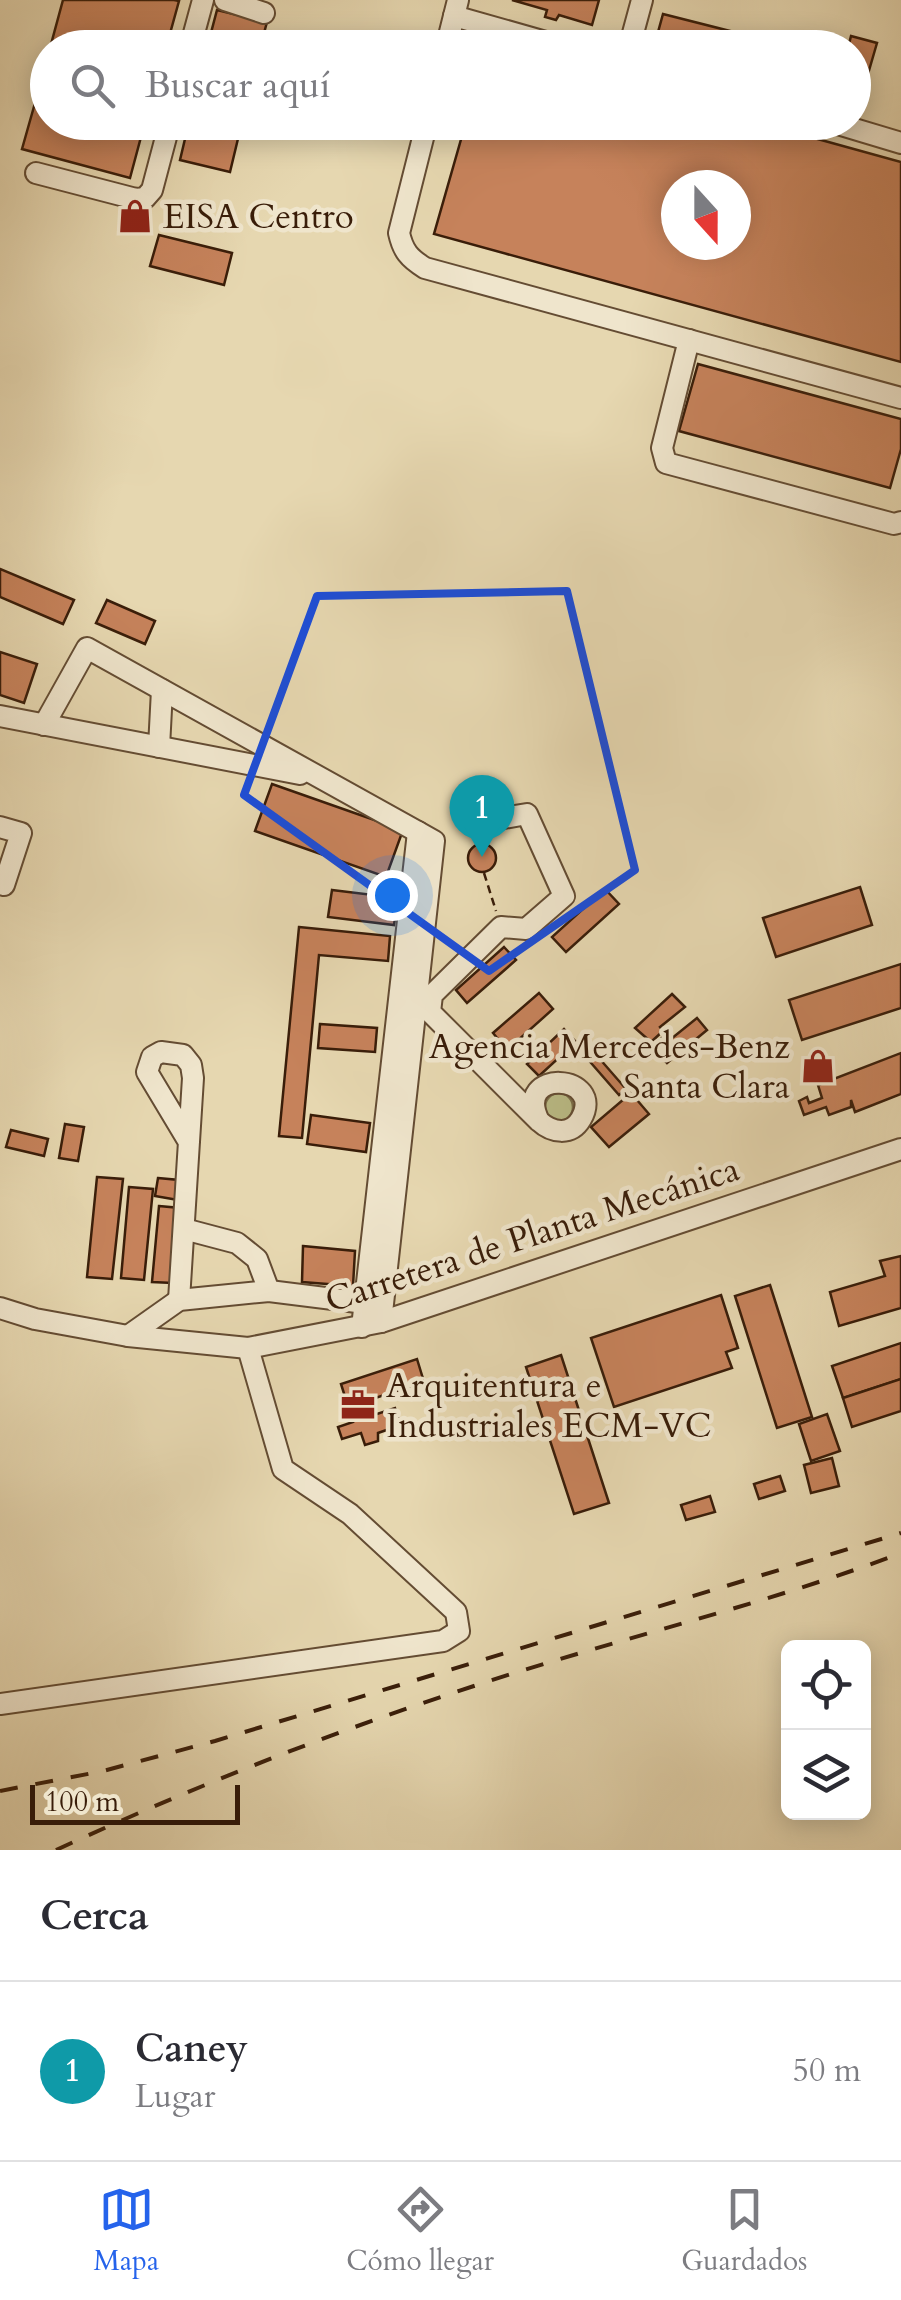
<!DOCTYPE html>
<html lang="es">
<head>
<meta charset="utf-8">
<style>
	body { margin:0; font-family:Cardo,serif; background:#f2f2f3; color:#2b2b33 }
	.controls { position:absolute; right:30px; bottom:30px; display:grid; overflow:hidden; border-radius:15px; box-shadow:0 5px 25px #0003 }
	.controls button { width:90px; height:90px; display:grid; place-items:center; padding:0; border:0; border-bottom:2px solid #e1e1e2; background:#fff; color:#2b2b33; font:50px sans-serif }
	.compass { position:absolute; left:661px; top:170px; width:90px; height:90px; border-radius:50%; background:#fff; box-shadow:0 5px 25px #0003; rotate:159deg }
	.scale { position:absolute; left:30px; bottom:25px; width:210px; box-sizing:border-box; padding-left:10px; border:5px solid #391d09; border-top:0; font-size:28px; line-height:35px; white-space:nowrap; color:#391d09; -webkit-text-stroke:8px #efe5cc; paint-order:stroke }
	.you { position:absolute; left:392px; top:895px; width:35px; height:35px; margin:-25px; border:8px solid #fff; border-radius:50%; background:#1a73e8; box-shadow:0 0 0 15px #1a73e833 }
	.badge { display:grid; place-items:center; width:65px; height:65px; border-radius:50%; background:#2563eb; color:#fff; font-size:32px; font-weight:700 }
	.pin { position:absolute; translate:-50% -82px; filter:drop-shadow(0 2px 5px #0008) }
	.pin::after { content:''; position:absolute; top:52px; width:35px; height:30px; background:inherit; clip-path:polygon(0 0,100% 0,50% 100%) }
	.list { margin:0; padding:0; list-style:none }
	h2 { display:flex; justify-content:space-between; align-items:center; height:130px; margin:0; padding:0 40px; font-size:42px }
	h2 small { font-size:32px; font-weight:400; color:#7c7c81 }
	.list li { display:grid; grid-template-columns:65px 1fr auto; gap:30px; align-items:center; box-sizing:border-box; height:180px; padding:0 40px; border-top:2px solid #e1e1e2 }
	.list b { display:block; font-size:38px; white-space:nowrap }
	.list p { margin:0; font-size:32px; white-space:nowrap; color:#7c7c81 }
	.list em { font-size:32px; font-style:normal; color:#7c7c81 }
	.icon { flex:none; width:55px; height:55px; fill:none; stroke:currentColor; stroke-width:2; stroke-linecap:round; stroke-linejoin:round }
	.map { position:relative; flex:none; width:901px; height:1850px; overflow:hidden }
	.search { position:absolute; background:#fff; box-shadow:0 5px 25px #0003; left:30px; right:30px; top:30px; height:110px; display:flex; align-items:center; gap:25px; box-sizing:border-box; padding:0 35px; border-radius:55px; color:#7c7c81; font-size:38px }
	.sheet { height:310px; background:#fff }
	nav { display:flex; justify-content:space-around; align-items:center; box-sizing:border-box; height:140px; border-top:2px solid #e1e1e2; background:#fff; font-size:28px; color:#7c7c81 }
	nav a { display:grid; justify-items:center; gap:5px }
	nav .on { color:#2563eb }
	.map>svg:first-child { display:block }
	.green { fill:#bbbd87; stroke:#7a6d48; stroke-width:2.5 }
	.building { fill:#c6825b; stroke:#391d09; stroke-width:2.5; fill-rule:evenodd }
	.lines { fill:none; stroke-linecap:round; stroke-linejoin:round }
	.minor-casing { stroke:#644c33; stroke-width:24 }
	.path { stroke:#391d09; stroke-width:2.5; stroke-dasharray:8 5; stroke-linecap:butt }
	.minor { stroke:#efe5cc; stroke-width:20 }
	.rail { stroke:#391d09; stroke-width:4; stroke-dasharray:18 18; stroke-linecap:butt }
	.marked { fill:none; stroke:#1d4ed8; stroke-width:8; stroke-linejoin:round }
	.labels { text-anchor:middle; stroke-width:9; stroke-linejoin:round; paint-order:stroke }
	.poi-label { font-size:35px; fill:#391d09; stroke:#efe5cc; text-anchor:start }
	.street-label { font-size:35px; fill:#391d09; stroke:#efe5cc }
</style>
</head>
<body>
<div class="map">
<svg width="901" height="1850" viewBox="0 0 901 1850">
	<rect width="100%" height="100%" fill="#e6d7b0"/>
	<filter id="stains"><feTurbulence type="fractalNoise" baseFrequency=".002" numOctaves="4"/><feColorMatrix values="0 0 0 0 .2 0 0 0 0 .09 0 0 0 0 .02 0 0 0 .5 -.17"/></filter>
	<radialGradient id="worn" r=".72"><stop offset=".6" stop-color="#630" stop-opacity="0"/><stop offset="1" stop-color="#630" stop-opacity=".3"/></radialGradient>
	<circle class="green" cx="559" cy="1107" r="14"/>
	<g class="building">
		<path d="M63 0H174L179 1 166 48H50Z"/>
		<path d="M512 0H599L592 25 559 15 556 20 545 17 547 10Z"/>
		<path d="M217 10 267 22 260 48H207Z"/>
		<path d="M663 14 797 48H674L655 43Z"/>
		<path d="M851 36 877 43 861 98 854 96V48H848Z"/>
		<path d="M48 57V122H145L130 178 22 149Z"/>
		<path d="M189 122H242L230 172 180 160Z"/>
		<path d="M466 122H756L901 162V362L434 234ZM676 185H736V245H676Z"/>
		<path d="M159 235 232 253 224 285 150 266Z"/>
		<path d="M698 364 901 419V449L890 488 679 431Z"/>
		<path d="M0 569 74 600 63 624 0 597Z"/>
		<path d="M107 600 155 621 145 644 96 623Z"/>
		<path d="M0 652 37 664 24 703 0 695Z"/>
		<path d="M272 784 403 830 386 877 255 831Z"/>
		<circle cx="482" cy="858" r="14"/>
		<path d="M860 887 872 925 776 957 763 918Z"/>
		<path d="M605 889 619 904 566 952 552 937Z"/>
		<path d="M332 890 398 898 394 925 328 917Z"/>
		<path d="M299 927 390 936 388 961 319 955 302 1138 279 1136Z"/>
		<path d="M504 947 516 960 467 1003 456 990Z"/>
		<path d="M901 964V1008L802 1040 789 1000Z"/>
		<path d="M539 993 553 1009 507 1050 493 1033Z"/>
		<path d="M672 994 685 1007 660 1027 663 1031 651 1042 635 1028Z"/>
		<path d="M697 1018 707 1030 667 1063 652 1047 665 1035 671 1039Z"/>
		<path d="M320 1024 377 1028 375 1052 318 1048Z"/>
		<path d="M564 1029 576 1042 539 1076 527 1064Z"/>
		<path d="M585 1042 626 1089 619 1095 578 1048Z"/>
		<path d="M901 1053V1094L855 1112 851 1100V1107L829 1115 826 1107 804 1115 799 1101 807 1097 809 1103 822 1098 818 1085Z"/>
		<path d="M631 1093 649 1114 609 1147 591 1127Z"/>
		<path d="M311 1115 370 1123 366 1152 307 1144Z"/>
		<path d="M65 1124 84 1127 78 1161 59 1158Z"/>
		<path d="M11 1130 48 1139 44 1156 6 1147Z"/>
		<path d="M97 1177 123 1179 112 1279 87 1277Z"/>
		<path d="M158 1178 179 1180 178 1200 155 1196Z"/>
		<path d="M129 1187 153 1189 144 1280 121 1278Z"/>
		<path d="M159 1206 180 1208 173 1283 152 1282Z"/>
		<path d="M303 1246 355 1251 353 1286 302 1282Z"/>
		<path d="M901 1256V1308L839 1326 830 1292 885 1276 880 1261Z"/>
		<path d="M770 1285 812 1417 777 1428 735 1296Z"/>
		<path d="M721 1295 738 1348 726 1352 732 1368 614 1407 591 1338Z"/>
		<path d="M901 1343V1379L843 1398 832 1366Z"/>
		<path d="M561 1355 609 1503 574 1514 526 1367Z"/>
		<path d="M417 1359 424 1382 366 1401 371 1416 395 1408 401 1425 378 1433V1441L365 1445 361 1433 342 1439 338 1427 353 1422 341 1384Z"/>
		<path d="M901 1379V1411L852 1427 843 1398Z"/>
		<path d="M827 1414 840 1451 811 1461 799 1424Z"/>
		<path d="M832 1458 839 1486 811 1493 804 1465Z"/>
		<path d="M780 1476 785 1491 759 1499 754 1484Z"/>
		<path d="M710 1496 715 1512 686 1520 681 1505Z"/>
	</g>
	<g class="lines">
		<g class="minor-casing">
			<g id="minor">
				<path d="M225 0 264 13"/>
				<path d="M454 16 567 48"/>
				<path d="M190 48 203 0"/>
				<path d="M446 48 458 0"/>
				<path d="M629 48 642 0"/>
				<path d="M427 122 399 233C403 251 409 258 425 268L901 398"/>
				<path d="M831 122 901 143"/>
				<path d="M36 173 136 199 145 198 152 190 170 122"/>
				<path d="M689 340 662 448 666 463 894 524 901 522"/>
				<path d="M0 716 300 774"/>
				<path d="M44 725 87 648 418 832"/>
				<path d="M159 747 162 690"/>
				<path d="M486 821 527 814 564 896 526 929 501 927 432 995 430 1012 539 1121C552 1133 571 1136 581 1119 607 1074 512 1067 539 1121"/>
				<path d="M0 827 21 833 4 885 0 883"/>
				<path d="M184 1229 237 1243 257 1259 269 1291"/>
				<path d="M179 1300 193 1078 191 1065 183 1055 161 1052 152 1057 147 1072 189 1142"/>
				<path d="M0 1308 35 1319 128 1336 248 1348 381 1322 901 1149"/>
				<path d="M362 1327 418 832 434 841 381 1322"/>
				<path d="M128 1336 179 1300 269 1291 365 1303"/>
				<path d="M0 1704 443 1641 459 1631 456 1612 350 1514 283 1469 248 1348"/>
			</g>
		</g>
		<path class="path" d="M484 873 496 911"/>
		<use href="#minor" class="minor"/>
		<g class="rail">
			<path d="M0 1791 103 1771 215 1741 901 1533"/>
			<path d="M56 1850C195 1786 335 1731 480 1684 620 1638 764 1605 901 1553"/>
		</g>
	</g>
	<path class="marked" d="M567 591 635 870 489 971 244 795 317 596Z"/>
	<defs>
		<g id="shop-bare" transform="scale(2.7)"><path d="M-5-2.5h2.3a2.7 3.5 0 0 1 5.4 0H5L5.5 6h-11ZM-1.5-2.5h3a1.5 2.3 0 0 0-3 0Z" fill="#8f2418" stroke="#efe5cc" stroke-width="2.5" paint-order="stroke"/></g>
		<g id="office-bare" transform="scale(2.7)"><path d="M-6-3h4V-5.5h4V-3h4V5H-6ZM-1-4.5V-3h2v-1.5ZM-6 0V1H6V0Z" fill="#8f2418" stroke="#efe5cc" stroke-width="2.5" paint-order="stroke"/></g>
	</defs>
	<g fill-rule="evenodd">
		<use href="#shop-bare" x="135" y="216"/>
		<use href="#shop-bare" x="818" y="1066"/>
		<use href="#office-bare" x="358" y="1405"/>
	</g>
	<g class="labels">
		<g class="poi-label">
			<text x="163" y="228">EISA Centro</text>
			<text x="790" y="1058" text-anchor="end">Agencia Mercedes-Benz<tspan x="790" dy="40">Santa Clara</tspan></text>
			<text x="386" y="1397">Arquitentura e<tspan x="386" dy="40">Industriales ECM-VC</tspan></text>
		</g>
		<g class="street-label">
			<text transform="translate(532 1234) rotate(-18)" y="12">Carretera de Planta Mecánica</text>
		</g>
	</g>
	<rect width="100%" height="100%" filter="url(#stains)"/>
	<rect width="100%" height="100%" fill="url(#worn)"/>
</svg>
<div class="controls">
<button><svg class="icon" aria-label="locate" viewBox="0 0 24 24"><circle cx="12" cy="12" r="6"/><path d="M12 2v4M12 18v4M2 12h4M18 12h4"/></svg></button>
<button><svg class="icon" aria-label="layers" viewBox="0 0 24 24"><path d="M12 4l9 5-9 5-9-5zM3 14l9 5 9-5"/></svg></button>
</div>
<svg class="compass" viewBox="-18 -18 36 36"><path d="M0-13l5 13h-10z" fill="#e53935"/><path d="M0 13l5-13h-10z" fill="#7c7c81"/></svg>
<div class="scale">100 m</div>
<div class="you"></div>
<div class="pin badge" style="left:482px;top:857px;background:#0f9aa8">1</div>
<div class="search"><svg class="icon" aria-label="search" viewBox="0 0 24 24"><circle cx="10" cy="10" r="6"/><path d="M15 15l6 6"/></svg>Buscar aquí</div>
</div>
<section class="sheet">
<h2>Cerca<small></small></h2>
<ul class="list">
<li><span class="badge" style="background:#0f9aa8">1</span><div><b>Caney</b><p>Lugar</p></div><em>50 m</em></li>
</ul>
</section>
<nav>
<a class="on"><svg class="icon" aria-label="map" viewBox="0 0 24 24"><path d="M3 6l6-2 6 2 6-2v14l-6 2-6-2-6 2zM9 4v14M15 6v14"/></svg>Mapa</a>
<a><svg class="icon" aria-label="directions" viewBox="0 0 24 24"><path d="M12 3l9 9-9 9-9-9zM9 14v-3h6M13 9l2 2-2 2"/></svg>Cómo llegar</a>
<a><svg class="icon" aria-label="saved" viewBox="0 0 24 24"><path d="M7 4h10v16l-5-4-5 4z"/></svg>Guardados</a>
</nav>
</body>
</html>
